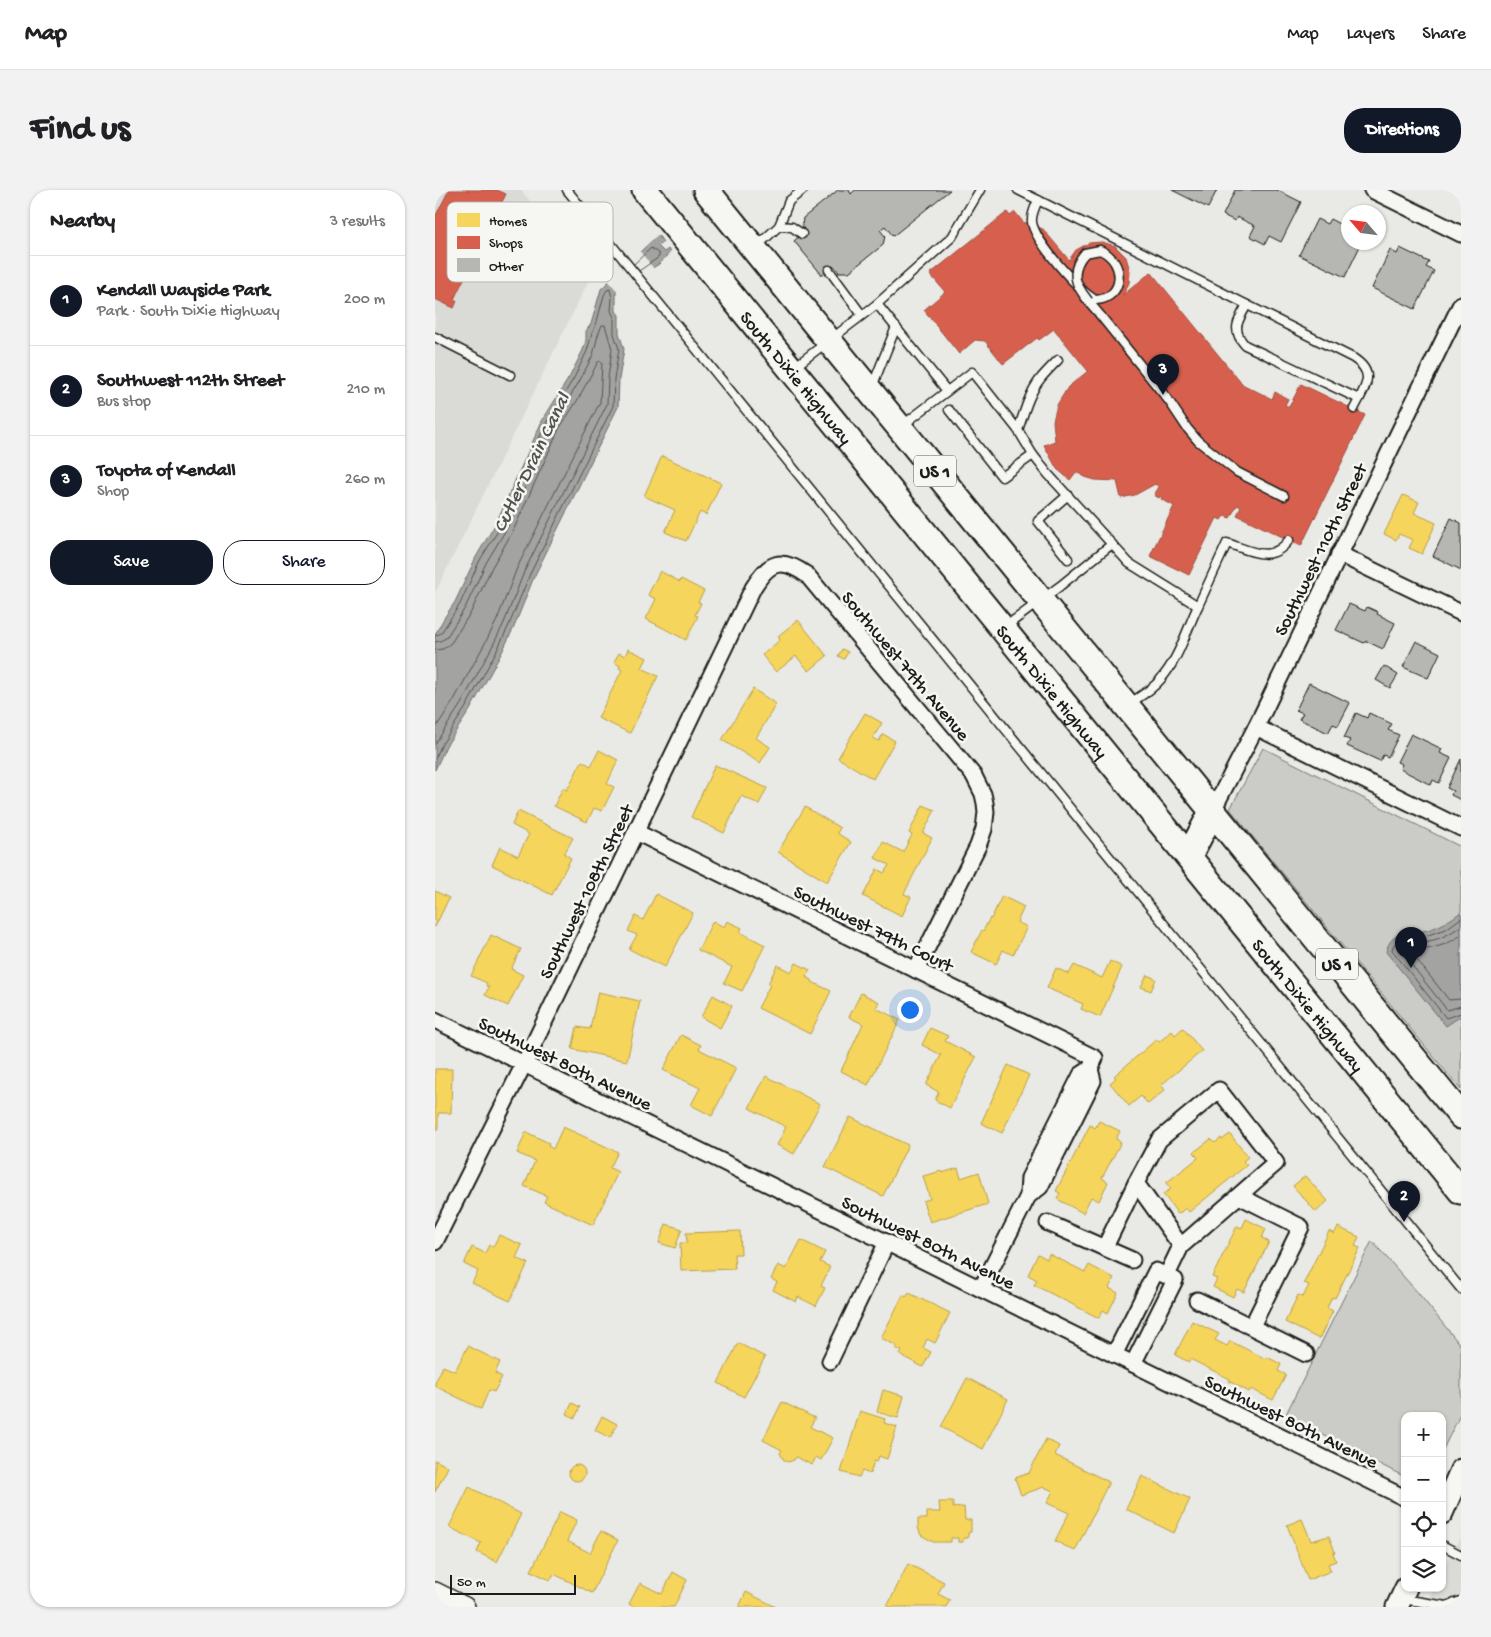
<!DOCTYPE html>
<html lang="en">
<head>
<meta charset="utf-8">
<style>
	body { margin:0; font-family:"Gochi Hand",sans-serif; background:#f2f2f2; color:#202124 }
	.controls { position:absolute; right:15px; bottom:15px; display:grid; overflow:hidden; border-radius:10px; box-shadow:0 1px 4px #0004 }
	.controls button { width:45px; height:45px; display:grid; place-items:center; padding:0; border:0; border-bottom:1px solid #e0e0e0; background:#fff; color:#202124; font:25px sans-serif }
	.compass { position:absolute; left:906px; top:15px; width:45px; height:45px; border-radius:50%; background:#fff; box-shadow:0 1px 4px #0004; rotate:298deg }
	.scale { position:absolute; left:15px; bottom:12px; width:126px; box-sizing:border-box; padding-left:5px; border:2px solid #1c1c1c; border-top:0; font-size:14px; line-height:18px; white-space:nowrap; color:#1c1c1c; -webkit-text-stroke:4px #f6f6f2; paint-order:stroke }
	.you { position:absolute; left:474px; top:819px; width:18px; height:18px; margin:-12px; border:4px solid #fff; border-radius:50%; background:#1a73e8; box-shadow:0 0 0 8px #1a73e833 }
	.badge { display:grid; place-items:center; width:32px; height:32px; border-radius:50%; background:#111827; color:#fff; font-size:16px; font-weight:700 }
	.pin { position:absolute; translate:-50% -41px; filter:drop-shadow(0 1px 2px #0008) }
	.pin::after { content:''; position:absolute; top:26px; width:18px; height:15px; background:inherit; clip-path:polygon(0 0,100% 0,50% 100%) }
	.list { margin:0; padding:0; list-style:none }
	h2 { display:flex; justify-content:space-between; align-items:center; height:65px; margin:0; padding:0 20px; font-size:21px }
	h2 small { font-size:16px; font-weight:400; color:#757577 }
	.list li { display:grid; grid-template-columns:32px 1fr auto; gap:15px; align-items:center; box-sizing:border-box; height:90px; padding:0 20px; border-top:1px solid #e0e0e0 }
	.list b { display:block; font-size:19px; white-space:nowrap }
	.list p { margin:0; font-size:16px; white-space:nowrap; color:#757577 }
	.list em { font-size:16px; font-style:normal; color:#757577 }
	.actions { display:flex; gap:10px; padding:15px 20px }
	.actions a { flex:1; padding:11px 0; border:1px solid #111827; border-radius:20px; text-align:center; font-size:18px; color:#111827 }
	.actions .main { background:#111827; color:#fff }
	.icon { flex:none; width:28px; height:28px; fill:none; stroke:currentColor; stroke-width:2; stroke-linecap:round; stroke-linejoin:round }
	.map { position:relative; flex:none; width:1026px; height:1417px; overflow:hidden; border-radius:20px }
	header { display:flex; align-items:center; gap:30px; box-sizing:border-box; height:70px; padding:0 25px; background:#fff; border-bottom:1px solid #e0e0e0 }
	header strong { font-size:24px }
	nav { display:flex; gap:28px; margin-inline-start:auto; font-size:18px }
	.intro { display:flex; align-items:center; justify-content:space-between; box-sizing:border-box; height:120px; padding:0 30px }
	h1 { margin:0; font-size:35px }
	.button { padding:12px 22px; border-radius:20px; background:#111827; color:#fff; font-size:18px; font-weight:700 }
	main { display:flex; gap:30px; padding:0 30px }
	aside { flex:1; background:#fff; border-radius:20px; box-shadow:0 1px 4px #0004 }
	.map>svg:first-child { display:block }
	.built { fill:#dadad6 }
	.green { fill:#cbcbc7; stroke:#747472 }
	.water { fill:#a3a3a1; stroke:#6d6d6c }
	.pier { fill:#e9e9e5 }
	.homes { fill:#f6d55c; stroke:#b59e49 }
	.shops { fill:#d6604d; stroke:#9e4c3e }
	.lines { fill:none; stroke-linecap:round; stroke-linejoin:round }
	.shore { stroke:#525251; stroke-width:1 }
	.building { fill:#b6b6b3; stroke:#1c1c1c }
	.service-casing { stroke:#1c1c1c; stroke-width:11 }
	.minor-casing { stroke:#1c1c1c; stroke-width:19 }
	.tertiary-casing { stroke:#1c1c1c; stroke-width:22 }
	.secondary-casing { stroke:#1c1c1c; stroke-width:25 }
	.trunk-casing { stroke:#1c1c1c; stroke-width:29 }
	.service { stroke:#f6f6f2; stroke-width:8 }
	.minor { stroke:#f6f6f2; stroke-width:15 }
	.tertiary { stroke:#f6f6f2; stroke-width:19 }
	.secondary { stroke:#f6f6f2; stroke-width:21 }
	.trunk { stroke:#f6f6f2; stroke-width:25 }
	.service-bridge-casing { stroke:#1c1c1c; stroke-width:11; stroke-linecap:butt }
	.service-bridge { stroke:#f6f6f2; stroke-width:8 }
	.labels { text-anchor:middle; stroke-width:5; stroke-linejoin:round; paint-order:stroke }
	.shield { fill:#f6f6f2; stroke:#5d5d5c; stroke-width:1 }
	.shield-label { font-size:18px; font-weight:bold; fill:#1c1c1c }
	.street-label { font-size:19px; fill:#1c1c1c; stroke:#f6f6f2 }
	.water-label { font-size:20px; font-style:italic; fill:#525251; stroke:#f6f6f2 }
	.key { fill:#f6f6f2; stroke:#b5b5b2; stroke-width:1 }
	.key-label { font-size:14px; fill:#1c1c1c }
</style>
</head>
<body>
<header>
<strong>Map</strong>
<nav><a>Map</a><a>Layers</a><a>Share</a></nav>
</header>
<div class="intro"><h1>Find us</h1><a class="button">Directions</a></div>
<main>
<aside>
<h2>Nearby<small>3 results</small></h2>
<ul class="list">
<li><span class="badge">1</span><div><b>Kendall Wayside Park</b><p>Park · South Dixie Highway</p></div><em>200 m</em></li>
<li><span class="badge">2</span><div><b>Southwest 112th Street</b><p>Bus stop</p></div><em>210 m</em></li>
<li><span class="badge">3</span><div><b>Toyota of Kendall</b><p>Shop</p></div><em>260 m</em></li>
</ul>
<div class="actions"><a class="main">Save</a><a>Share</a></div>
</aside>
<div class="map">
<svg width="1026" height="1417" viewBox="0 0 1026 1417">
	<rect width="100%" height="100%" fill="#e9e9e5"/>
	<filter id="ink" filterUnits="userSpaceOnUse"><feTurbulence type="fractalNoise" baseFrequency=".02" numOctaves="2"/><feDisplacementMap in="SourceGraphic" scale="10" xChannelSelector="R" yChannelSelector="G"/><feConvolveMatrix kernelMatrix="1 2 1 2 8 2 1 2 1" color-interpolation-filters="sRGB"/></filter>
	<g filter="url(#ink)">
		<g class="built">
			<path d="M0 0H86L156 86 0 403Z"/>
			<path d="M1026 1346V1417H990L999 1398H1007V1381Z"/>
		</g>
		<g class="green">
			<path d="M828 558 1026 657V900L795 619Z"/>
			<path d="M937 1051 984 1104 1026 1156V1223L1007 1261V1226H970V1287L850 1226Z"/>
		</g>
		<g class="water">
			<path d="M223 45 228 52 223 56 229 62 233 59 235 62 224 74 181 101V121L184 125V143L189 159 184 189 183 217 99 387 79 437 67 462 35 520 11 556 0 580V445L9 428 20 412 41 367 61 333 107 231 135 186 148 160 151 150V141L156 134 166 99Z"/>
			<path d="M1026 722V826L1011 836 951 762C956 739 974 745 992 740 1005 737 1015 730 1026 722Z"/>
		</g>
		<path class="pier" d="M203 59 220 80 184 103 172 89Z"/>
		<g class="homes">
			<path d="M227 266 286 293 271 325 265 322 251 351 230 342 240 320 209 306Z"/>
			<path d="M968 305 984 312 979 323 1001 333 987 364 974 358 978 350 964 344 961 350 949 344Z"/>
			<path d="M225 381 245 392 246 389 269 401 263 412 266 413 260 425 263 426 251 450 211 429 221 409 213 405Z"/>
			<path d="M363 430 392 466 374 481 361 466 341 482 327 465 345 450 343 446Z"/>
			<path d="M193 459 212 468 207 478 223 486 195 543 163 528 187 480 184 478 185 476 179 472 184 463 190 466Z"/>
			<path d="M407 459 413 462 409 469 403 466Z"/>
			<path d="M318 499 341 514 321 548 335 557 325 573 287 550Z"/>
			<path d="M430 523 447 533 438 548 444 551 448 544 460 551 438 589 403 568Z"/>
			<path d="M164 560 183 570 172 594 179 597 167 621 159 618 152 632 119 616 128 598 132 600 147 571 156 576Z"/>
			<path d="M280 575 332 598 324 614 306 606 289 643 256 627Z"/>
			<path d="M488 615 500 620 488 643 497 648 469 704 476 707 467 726 428 706 442 679 449 683 454 675 440 668 448 652 468 662 477 645 474 643Z"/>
			<path d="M370 617 405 638 402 643 416 652 392 692 343 662Z"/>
			<path d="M83 621 138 648 129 664 136 668 117 705 57 675 65 657 83 666 94 644 77 635Z"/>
			<path d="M0 701 14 708 0 737Z"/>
			<path d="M221 704 258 723 230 777 194 759 202 745 193 741 200 726 208 730Z"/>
			<path d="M567 706 589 717 582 732 592 737 578 765 568 760 561 774 536 762 547 740 548 741 555 728 556 729Z"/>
			<path d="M278 731 289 737 292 731 307 738 305 742 330 755 307 801 289 793 297 777 263 760Z"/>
			<path d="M56 745 86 759 76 779 88 785 73 816 50 805 54 797 51 796 52 793 36 786Z"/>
			<path d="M675 771 687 777 665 827 646 819 648 814 612 798 621 778 634 784 639 775 667 788Z"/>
			<path d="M361 773 375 780 371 787 377 790V792L396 801 375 844 323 818 335 795 333 794 342 775 356 782Z"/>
			<path d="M712 785 721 789 716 801 706 797Z"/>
			<path d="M163 802 205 811 192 871 137 859 142 837 155 839Z"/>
			<path d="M426 803 444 812 441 818 465 830 433 895 406 881 428 834 414 827Z"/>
			<path d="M278 805 297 816 285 838 266 827Z"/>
			<path d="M495 838 513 846 510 851 541 867 515 918 500 910 504 902 491 895 506 865 487 855Z"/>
			<path d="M748 838 767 861 726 895 730 900 713 914 706 906 694 916 675 893 681 888 679 886 722 849 724 852 737 841 740 845Z"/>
			<path d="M246 845 266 855 264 859 301 878 277 926 256 915 265 898 228 880Z"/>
			<path d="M573 875 594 885 567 943 546 933Z"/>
			<path d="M0 879H17L16 923H3V939H0Z"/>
			<path d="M331 886 385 914 359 964 342 955 351 937 314 918Z"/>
			<path d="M415 927 473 955 448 1006 390 977Z"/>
			<path d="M664 931 685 941 681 949 686 952 667 988 673 992 664 1011 656 1007 648 1023 622 1009 625 1003 621 1001 655 935 660 938Z"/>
			<path d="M128 937 183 962 175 978 183 982 158 1035 109 1012 112 1006 89 996 100 971 82 963 91 942 114 953 113 956 118 959Z"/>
			<path d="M795 944 813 967 808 971 812 975 754 1022 751 1018 743 1024 728 1004 736 999 731 993 763 968 759 962 776 949 780 953 786 948 787 950Z"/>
			<path d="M523 978 526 988 544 982 553 1014 495 1032 488 1011 495 1009 488 986 507 981V983Z"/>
			<path d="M870 986 893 1011 881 1022 858 996Z"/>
			<path d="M811 1029 831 1039 827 1048 834 1052 809 1102 802 1099 798 1107 778 1097 782 1089 777 1087 802 1036 807 1038Z"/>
			<path d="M231 1034 247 1039 240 1058 224 1053Z"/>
			<path d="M903 1037 924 1047 920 1056 925 1058 900 1108 897 1107 892 1118 898 1121 884 1149 850 1132 863 1105 868 1107 874 1095 869 1093 894 1041 899 1044Z"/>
			<path d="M305 1041 306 1064H299L300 1079 246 1081 245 1053H252L251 1043Z"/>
			<path d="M64 1045 87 1055 81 1068 93 1073 75 1111 37 1093 43 1081 29 1074 37 1057 50 1063 54 1055 58 1057Z"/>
			<path d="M366 1050 390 1062 385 1072 395 1077 386 1096 390 1098 381 1116 363 1107 361 1112 338 1100 342 1092 336 1089 343 1075 351 1079Z"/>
			<path d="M603 1064 612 1069 614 1064 650 1082 654 1075 679 1088 674 1098 683 1103 673 1123 668 1120 664 1128 599 1095 602 1090 593 1085Z"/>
			<path d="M474 1103 515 1123 500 1153 492 1149 488 1158 496 1162 488 1177 465 1165 467 1161 460 1158 462 1156 446 1148 468 1105 471 1107Z"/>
			<path d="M757 1131 784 1144 780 1150 792 1156 795 1151 831 1169 832 1167 846 1174 843 1181 851 1185 838 1210 816 1199 814 1202 794 1191 795 1189 755 1169 754 1172 740 1165Z"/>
			<path d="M303 1153 330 1167 309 1207 283 1193Z"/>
			<path d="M33 1156 65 1172 60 1183 67 1187 59 1202 54 1200 46 1219 0 1196V1193L8 1176 20 1181Z"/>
			<path d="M532 1188 573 1209 548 1259 506 1237Z"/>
			<path d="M448 1200 469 1206 463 1228 442 1222Z"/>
			<path d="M347 1212 380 1228 375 1237 398 1248 386 1270 381 1267 377 1275 361 1267 359 1270 353 1272 348 1269 345 1263 347 1260 328 1250Z"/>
			<path d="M137 1213 145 1217 140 1228 132 1224Z"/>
			<path d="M425 1221 450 1229 449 1233 462 1237 452 1269 444 1266 442 1272 439 1271 435 1284 427 1281 424 1287 406 1282Z"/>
			<path d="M167 1226 182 1234 175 1248 160 1240Z"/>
			<path d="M611 1249 624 1256 620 1265 674 1292 640 1361 620 1351 634 1323 612 1313 618 1301 609 1297 586 1305 580 1288 594 1283Z"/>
			<path d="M0 1270 13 1277 0 1302Z"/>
			<circle cx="142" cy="1283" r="8"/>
			<path d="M707 1286 755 1309 739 1343 691 1319Z"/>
			<path d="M34 1297 86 1324 62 1372 42 1362 46 1353 14 1337Z"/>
			<path d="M504 1312H518V1318L529 1317 530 1330H536V1342L533 1343V1348H528V1352H523V1348H516V1352H498L486 1345 483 1338V1329H492V1322H505Z"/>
			<path d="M125 1322 142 1330 132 1351 155 1363 166 1341 183 1350 157 1403 119 1384 115 1390 96 1381Z"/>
			<path d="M867 1329 876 1351 894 1346 900 1362 898 1363 901 1371 893 1374 896 1381 873 1390 852 1335Z"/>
			<path d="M473 1374 509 1392 503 1404 515 1410 511 1417H452Z"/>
			<path d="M238 1382 252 1390 239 1417H199L194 1414 205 1393 227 1404Z"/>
			<path d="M311 1402 341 1417H304Z"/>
		</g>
		<g class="shops">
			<path d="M14 0H62L71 4 19 109 22 111 19 118 0 109V27Z"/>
			<path d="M572 22 575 26 580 22 588 32 608 39 634 70 641 60 654 53 667 52 680 56 691 67 695 81 694 93 688 105 716 82 807 194 837 209 840 202 853 209 850 215 854 217 866 194 930 225 866 356 802 325 806 317 802 315 795 328 789 326 786 330 782 328 754 385 715 366 739 316 726 309 727 307 725 306 724 308 719 305 724 297 720 294 700 305 686 308 682 291 660 290 650 287 641 282 635 290 622 279 609 255 620 251 618 231 622 215 633 197 653 181 619 139 604 150 602 148 568 174 550 151 540 150 524 164 489 120 510 102 495 84Z"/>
		</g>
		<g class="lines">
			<g class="shore">
				<path d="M199 74 216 58 224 64V67L204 81"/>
				<path d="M0 446 6 443 25 414 45 370 66 336 111 233 139 188 152 161 157 143 161 135 169 105 172 100 175 99 177 108 176 121 179 127V144L184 159 179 189 178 216 95 384 74 435 62 460 31 517 7 554 0 569"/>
				<path d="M0 452 5 451 11 448 30 418 51 373 72 338 117 236 144 192 158 165 163 145 167 135H170L177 159 173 188 172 214 89 382 69 433 57 457 26 514 0 554"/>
				<path d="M0 460 8 459 16 453 36 422 57 377 78 341 124 239 142 211 163 172 166 171 167 173 165 212 82 378 62 430 50 453 19 510 0 539"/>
				<path d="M1026 728 1011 739 993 745 963 751 958 756 957 760 1011 828 1026 823"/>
				<path d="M1026 736C1016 743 1006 749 994 751 985 754 970 751 964 759L1012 820 1026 816"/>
				<path d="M1026 745C1012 756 995 759 979 761L977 764 1014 810 1026 809"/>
			</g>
		</g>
		<g class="building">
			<path d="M403 0H414L416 4 420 0H515L458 46 450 36 445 40 450 46 448 55 414 82H404L399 76 387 85 359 51 370 41 367 36 368 28Z"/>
			<path d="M737 0H782L773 18Z"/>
			<path d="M800 0H842L866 12 846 52 834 46 830 54 815 46 820 36 802 27 800 31 788 25Z"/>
			<path d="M882 29 892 34 895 29 914 39V52H927L910 87 864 65Z"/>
			<path d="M965 58 994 72 991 77 999 81 980 119 937 98 955 60 962 64Z"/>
			<path d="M1016 328 1026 333V380L998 366Z"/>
			<path d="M914 414 930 421 932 417 943 422 942 424 960 433 948 459 931 451 929 453 901 440Z"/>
			<path d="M981 451 1005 463 993 488 968 477Z"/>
			<path d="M949 476 963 485 955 498 941 490Z"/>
			<path d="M874 493 915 513 903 536 898 534 893 543 864 529 868 523 861 520Z"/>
			<path d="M921 523 932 528 934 523 957 534 953 540 964 545 953 567 948 565 945 571 912 556 915 550 909 548Z"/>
			<path d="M976 544 1007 559 1005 563 1016 568 1004 593 998 590 996 595 965 579 967 574 962 572Z"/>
			<path d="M1026 569V610L1016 605 1018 601 1012 598Z"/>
		</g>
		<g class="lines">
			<g class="service-casing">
				<g id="service">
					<path d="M132 0 1026 1099"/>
					<path d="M583 0 918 168C943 184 929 198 919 219"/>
					<path d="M603 10C600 17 596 25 597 32 599 50 645 103 661 110"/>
					<path d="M344 36 357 37 367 44"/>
					<path d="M321 57 344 36 354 11 368 0"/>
					<path d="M394 80 427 125"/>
					<path d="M442 114 512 201"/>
					<path d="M812 115C803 130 796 140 810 155L924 209"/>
					<path d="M665 125 734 211 752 238 763 251 802 282 849 306"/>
					<path d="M0 147 75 185"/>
					<path d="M358 178 442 114 517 47 545 0"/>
					<path d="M437 197 461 137"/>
					<path d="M514 220 567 287 598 265"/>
					<path d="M468 235 537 182 583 240 598 265 613 284 694 373 763 416 792 353C816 361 836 374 854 350"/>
					<path d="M583 240C589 223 594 203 606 188 611 182 617 176 623 170"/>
					<path d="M633 305 603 331 633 369"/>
					<path d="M570 437 625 396 677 354"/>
					<path d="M694 514C704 507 717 500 725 490 744 469 751 441 763 416"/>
					<path d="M1007 1355 1026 1365"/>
					<path d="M968 1409 1011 1416 1026 1411"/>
				</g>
			</g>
			<g class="minor-casing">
				<g id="minor">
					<path d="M937 0 1026 44"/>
					<path d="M904 364 1026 423"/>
					<path d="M821 537 1026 638"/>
					<path d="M777 622 821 537 1026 114"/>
					<path d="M201 642 660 868 655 879 646 885 594 988 593 1006 546 1099"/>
					<path d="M0 830 970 1308"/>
					<path d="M593 1006 605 997 658 891 655 879"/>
					<path d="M804 1006 866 1037 817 1136"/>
					<path d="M613 1033 697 1070"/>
					<path d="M0 1052 89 874 318 398C334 371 346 367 372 385L539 586 548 604 550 613 551 622 549 639 543 656 481 780"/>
					<path d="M670 1057 701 993"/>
					<path d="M732 1085 746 1056 841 973 784 900 724 950 701 993 746 1056"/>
					<path d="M762 1110 871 1164"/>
					<path d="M679 1165 721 1081 740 1090 698 1174"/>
					<path d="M395 1171 452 1052"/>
				</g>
			</g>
			<g class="tertiary-casing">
				<path id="tertiary" d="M0 1402 30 1417"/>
			</g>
			<g class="secondary-casing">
				<g id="secondary">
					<path d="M1007 1323 1026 1280"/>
					<path d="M962 1417 971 1398"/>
				</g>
			</g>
			<g class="trunk-casing">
				<g id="trunk">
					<path id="s1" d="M210 0 1026 1001"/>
					<path d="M271 0 1026 926"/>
					<path d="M754 666 777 622"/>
				</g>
			</g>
			<use href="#service" class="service"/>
			<use href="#minor" class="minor"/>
			<use href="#tertiary" class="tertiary"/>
			<use href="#secondary" class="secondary"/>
			<use href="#trunk" class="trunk"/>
			<g class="service-bridge-casing">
				<path id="service-bridge" d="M661 110C690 108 691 71 665 60L650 63C628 88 649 105 665 125"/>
			</g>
			<use href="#service-bridge" class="service-bridge"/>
		</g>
	</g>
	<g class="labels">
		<g class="shield">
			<rect x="479" y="265.5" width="42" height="31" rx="4"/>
			<rect x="881" y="758.5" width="42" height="31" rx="4"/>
		</g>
		<g class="shield-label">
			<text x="500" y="287">US 1</text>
			<text x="902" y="780">US 1</text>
		</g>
		<g class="street-label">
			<text dy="7" stroke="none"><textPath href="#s1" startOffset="241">South Dixie Highway</textPath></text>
			<text transform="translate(884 359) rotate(-64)" y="7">Southwest 110th Street</text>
			<text transform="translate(472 475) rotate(50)" y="7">Southwest 79th Avenue</text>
			<text dy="7" stroke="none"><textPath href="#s1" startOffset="646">South Dixie Highway</textPath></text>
			<text transform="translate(150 701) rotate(-64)" y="7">Southwest 108th Street</text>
			<text transform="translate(439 737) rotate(26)" y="7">Southwest 79th Court</text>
			<text dy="7" stroke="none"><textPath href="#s1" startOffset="1051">South Dixie Highway</textPath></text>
			<text transform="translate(131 872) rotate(26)" y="7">Southwest 80th Avenue</text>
			<text transform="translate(494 1051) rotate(26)" y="7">Southwest 80th Avenue</text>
			<text transform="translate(857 1230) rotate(26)" y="7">Southwest 80th Avenue</text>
		</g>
		<g class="water-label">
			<text transform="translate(95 272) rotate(-64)" y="7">Cutler Drain Canal</text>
		</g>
	</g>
	<rect x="12" y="12" width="166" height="80" rx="8" class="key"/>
	<rect x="22" y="23" width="23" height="14" fill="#f6d55c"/>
	<rect x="22" y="46" width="23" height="13" fill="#d6604d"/>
	<rect x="22" y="68" width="23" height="14" fill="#b6b6b3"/>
	<g class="key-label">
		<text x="54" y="35">Homes</text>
		<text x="54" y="57">Shops</text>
		<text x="54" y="80">Other</text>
	</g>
</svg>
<div class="controls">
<button>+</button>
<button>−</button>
<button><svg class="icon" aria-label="locate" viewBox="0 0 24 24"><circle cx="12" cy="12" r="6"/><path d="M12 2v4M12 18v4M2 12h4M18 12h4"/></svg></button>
<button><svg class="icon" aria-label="layers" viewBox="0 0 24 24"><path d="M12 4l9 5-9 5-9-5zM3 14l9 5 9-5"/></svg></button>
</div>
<svg class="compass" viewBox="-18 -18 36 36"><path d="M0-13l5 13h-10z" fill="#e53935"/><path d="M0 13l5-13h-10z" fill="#757577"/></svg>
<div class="scale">50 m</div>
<div class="you"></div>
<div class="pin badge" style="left:976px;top:778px">1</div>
<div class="pin badge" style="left:969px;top:1032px">2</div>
<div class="pin badge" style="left:728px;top:205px">3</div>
</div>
</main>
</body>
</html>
